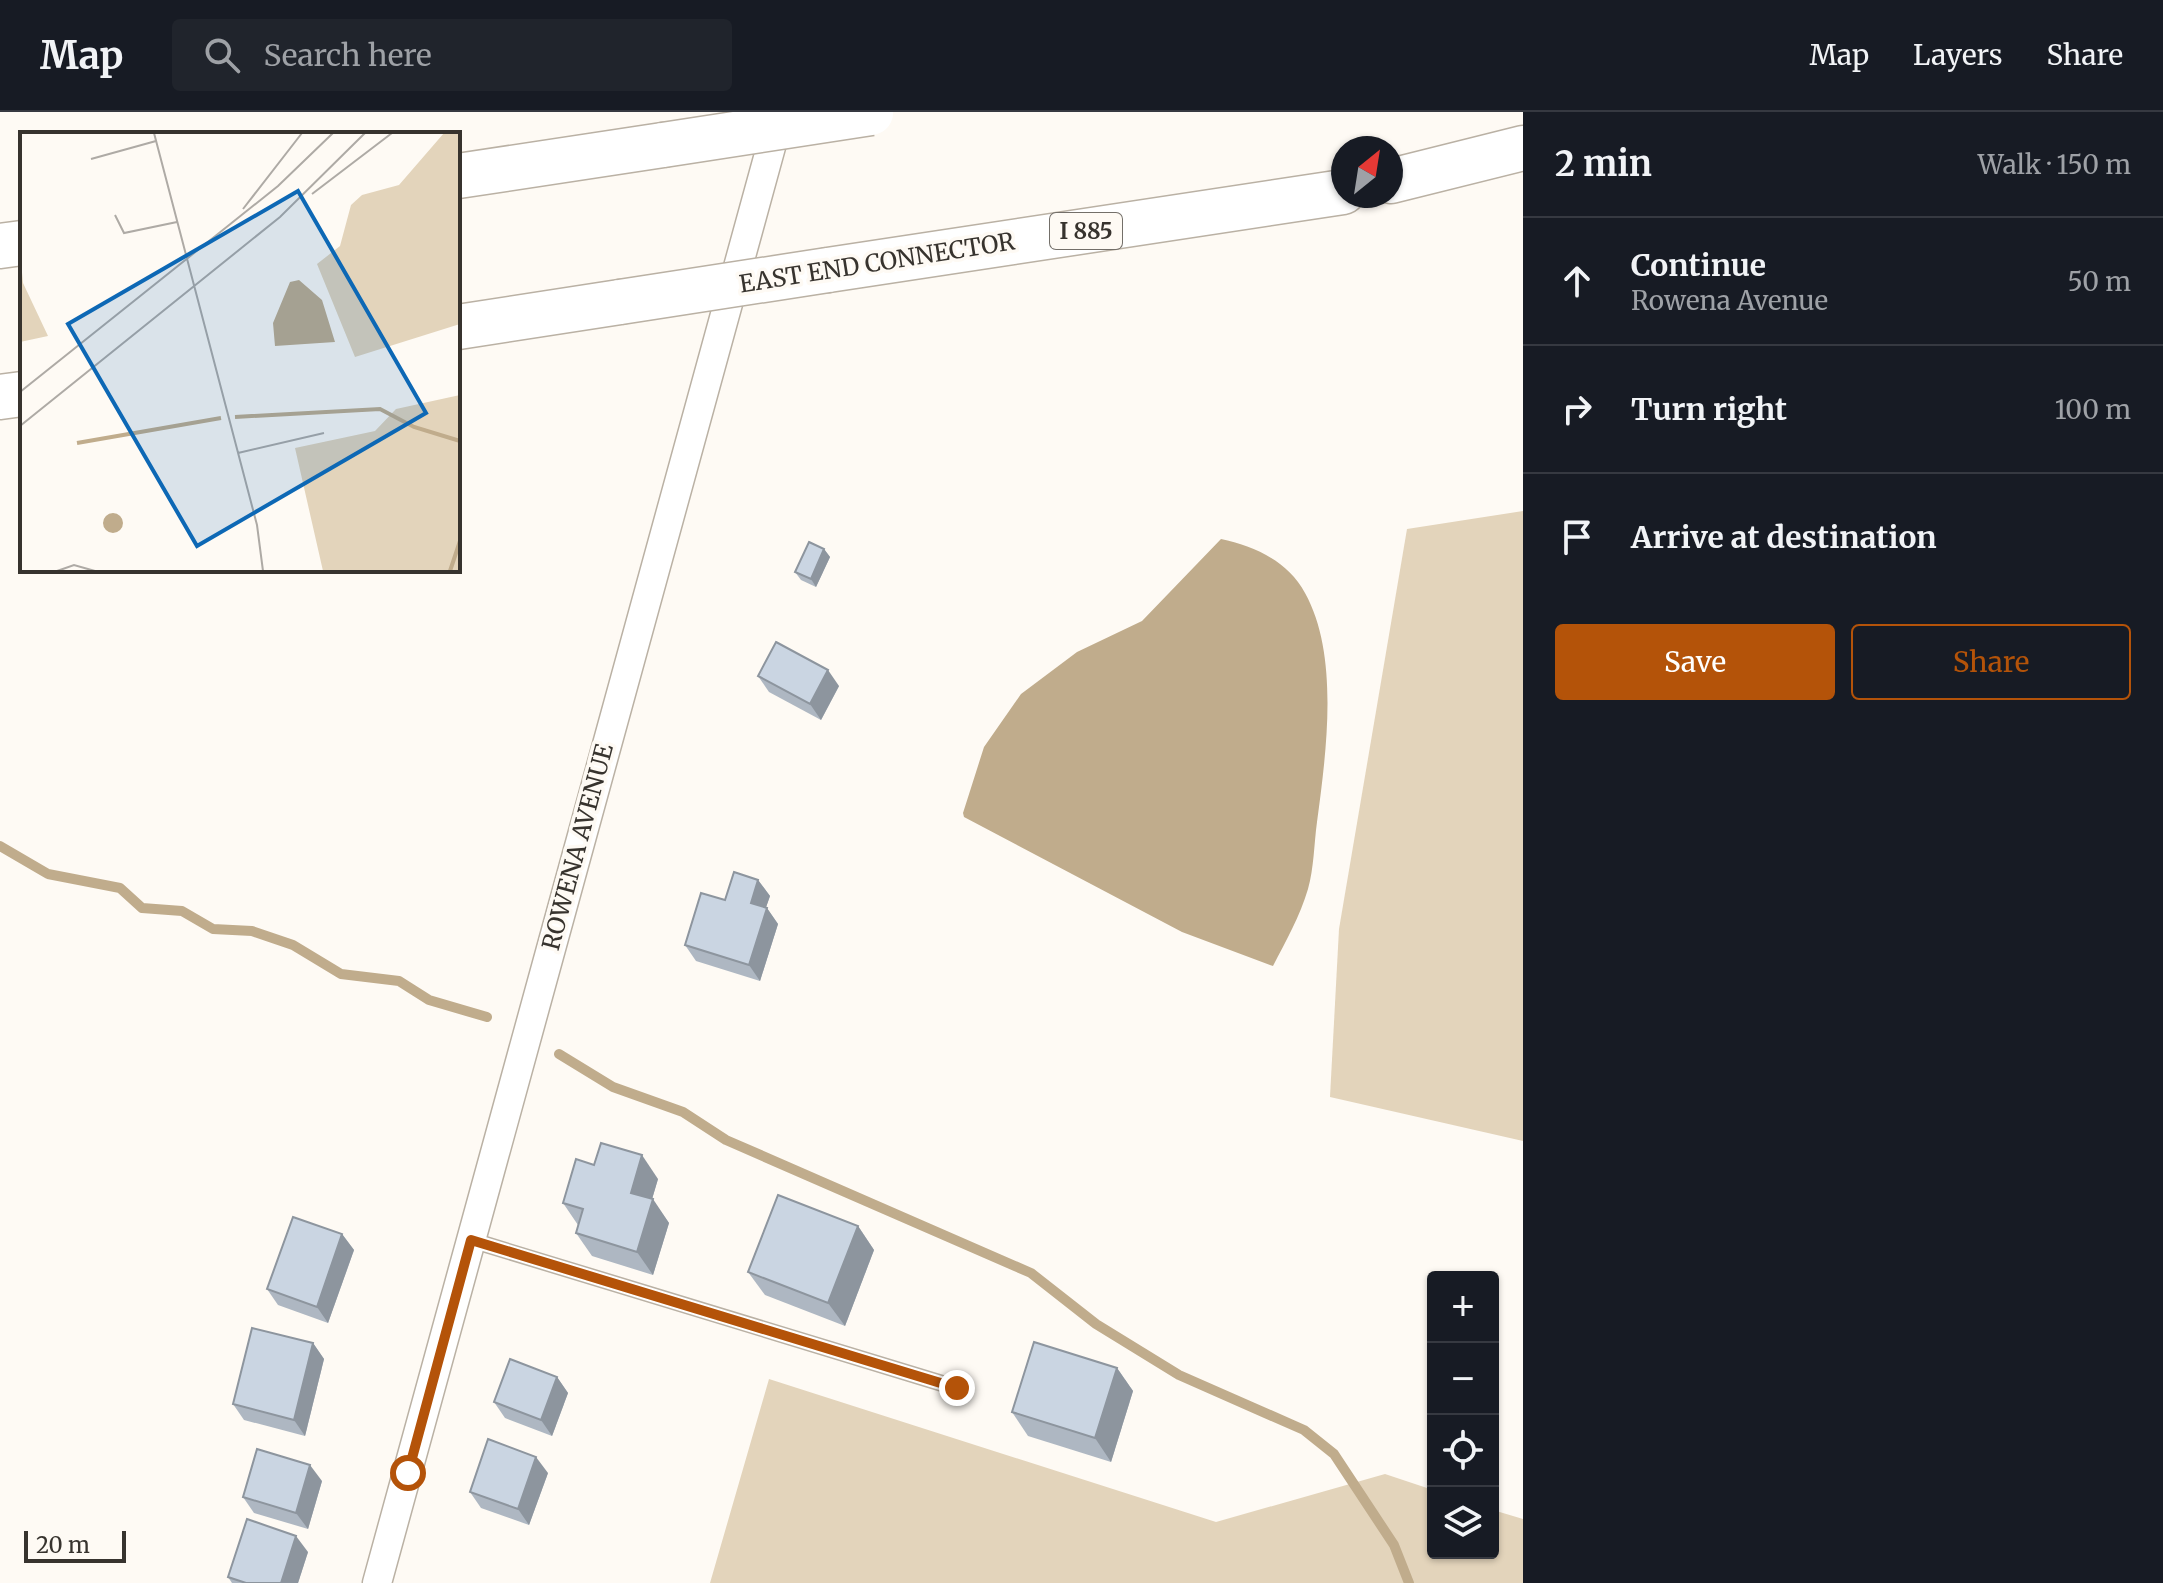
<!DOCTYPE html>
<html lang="en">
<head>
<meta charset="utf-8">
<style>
	body { margin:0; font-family:Merriweather,serif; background:#20242c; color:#f1f3f6 }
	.controls { position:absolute; right:24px; bottom:24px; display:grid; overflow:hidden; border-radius:8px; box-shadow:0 2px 6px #0004 }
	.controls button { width:72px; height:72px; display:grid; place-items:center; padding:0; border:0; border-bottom:2px solid #363941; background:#171b24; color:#f1f3f6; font:40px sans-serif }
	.compass { position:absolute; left:1331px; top:24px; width:72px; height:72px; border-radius:50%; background:#171b24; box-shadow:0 2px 6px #0004; rotate:30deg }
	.scale { position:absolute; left:24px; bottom:20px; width:102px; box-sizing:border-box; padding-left:8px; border:4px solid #37332e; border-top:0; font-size:22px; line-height:28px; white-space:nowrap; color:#37332e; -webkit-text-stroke:6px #fefaf4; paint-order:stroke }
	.stop { position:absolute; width:24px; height:24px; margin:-18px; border:6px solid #b45309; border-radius:50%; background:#fff }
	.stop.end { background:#b45309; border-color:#fff; box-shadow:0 2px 8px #0008 }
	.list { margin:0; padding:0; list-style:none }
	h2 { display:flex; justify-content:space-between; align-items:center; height:104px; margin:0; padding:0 32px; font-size:34px }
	h2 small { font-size:26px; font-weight:400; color:#9ea1a6 }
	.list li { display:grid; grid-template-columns:52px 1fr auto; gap:24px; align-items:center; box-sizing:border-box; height:128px; padding:0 32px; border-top:2px solid #363941 }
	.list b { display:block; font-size:30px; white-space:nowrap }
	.list p { margin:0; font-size:26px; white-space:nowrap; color:#9ea1a6 }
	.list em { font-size:26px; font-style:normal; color:#9ea1a6 }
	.actions { display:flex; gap:16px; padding:24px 32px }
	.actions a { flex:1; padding:18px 0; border:2px solid #b45309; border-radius:8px; text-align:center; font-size:28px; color:#b45309 }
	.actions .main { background:#b45309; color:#fff }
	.icon { flex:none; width:44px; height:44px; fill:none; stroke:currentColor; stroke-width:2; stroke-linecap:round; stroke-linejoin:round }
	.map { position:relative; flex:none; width:1523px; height:1471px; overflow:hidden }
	header { display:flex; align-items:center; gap:48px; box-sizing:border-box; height:112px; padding:0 40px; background:#171b24; border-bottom:2px solid #363941 }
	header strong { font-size:38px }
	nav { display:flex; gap:44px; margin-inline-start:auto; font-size:28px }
	.search { width:560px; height:72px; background:#20242c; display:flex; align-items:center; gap:20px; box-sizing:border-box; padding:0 28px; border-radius:8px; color:#9ea1a6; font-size:30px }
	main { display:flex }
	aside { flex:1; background:#171b24 }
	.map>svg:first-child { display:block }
	.green { fill:#e3d4bb }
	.water { fill:#c0ac8c }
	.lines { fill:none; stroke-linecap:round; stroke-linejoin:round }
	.stream { stroke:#c0ac8c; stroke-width:10 }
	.service-casing { stroke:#bab1a4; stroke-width:17 }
	.minor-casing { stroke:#bab1a4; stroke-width:31 }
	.motorway-casing { stroke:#bab1a4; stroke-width:47 }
	.service { stroke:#fff; stroke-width:14 }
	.minor { stroke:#fff; stroke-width:28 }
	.motorway { stroke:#fff; stroke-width:44 }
	.motorway-bridge-casing { stroke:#bab1a4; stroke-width:47; stroke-linecap:butt }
	.motorway-bridge { stroke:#fff; stroke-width:44 }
	.wall { fill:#aeb7c2 }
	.shaded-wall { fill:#8d959e }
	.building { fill:#cad5e2; stroke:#8d959e; stroke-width:2 }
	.route { stroke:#b45309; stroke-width:10 }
	.labels { text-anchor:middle; stroke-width:7; stroke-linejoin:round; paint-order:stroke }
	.shield { fill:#fefaf4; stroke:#736f69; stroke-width:2 }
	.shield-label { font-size:22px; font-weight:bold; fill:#37332e }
	.street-label { font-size:24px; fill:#37332e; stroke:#fefaf4 }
	.inset-river { fill:none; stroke:#c0ac8c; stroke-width:4 }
	.inset-road { fill:none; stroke:#aeaaa5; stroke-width:2 }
	.view { fill:#0d68b5; fill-opacity:0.15; stroke:#0d68b5; stroke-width:4 }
	.inset-edge { fill:none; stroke:#37332e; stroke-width:4 }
</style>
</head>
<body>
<header>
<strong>Map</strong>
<div class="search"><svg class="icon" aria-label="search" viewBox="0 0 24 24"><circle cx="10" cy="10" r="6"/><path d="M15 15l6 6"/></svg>Search here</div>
<nav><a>Map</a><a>Layers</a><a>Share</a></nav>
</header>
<main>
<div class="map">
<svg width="1523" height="1471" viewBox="0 0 1523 1471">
	<rect width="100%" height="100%" fill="#fefaf4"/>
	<g class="green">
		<path d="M1523 399V1029L1330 985 1339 817 1407 417Z"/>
		<path d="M769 1267 1216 1410 1385 1362 1433 1378V1441H1493V1398L1523 1407V1471H710Z"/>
	</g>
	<path class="water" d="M1221 427C1254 434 1288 449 1305 481 1340 544 1326 642 1317 710 1314 732 1314 756 1308 777 1300 804 1286 829 1273 854L1182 820 964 705 963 701 984 635 1021 582 1077 540 1142 509Z"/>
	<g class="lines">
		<g class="stream">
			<path d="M0 734 48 762 120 776 142 796 182 799 213 817 252 819 293 833 341 862 399 869 429 888 487 905"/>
			<path d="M559 942 613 975 683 1000 726 1028 1031 1161 1096 1212 1179 1263 1304 1318 1334 1342 1394 1433 1409 1471"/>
		</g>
		<g class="service-casing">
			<path id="service" d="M471 1128 957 1276"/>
		</g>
		<g class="minor-casing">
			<path id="minor" d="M377 1471 780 2"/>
		</g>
		<g class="motorway-casing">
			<g id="motorway">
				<path d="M458 64 663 33"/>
				<path d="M1391 69 1523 36"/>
				<path d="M0 134 22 131"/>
				<path d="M828 158 1343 80"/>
				<path d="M458 215 620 190"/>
				<path d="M0 285 22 282"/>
			</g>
		</g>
		<use href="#service" class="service"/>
		<use href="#minor" class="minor"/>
		<use href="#motorway" class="motorway"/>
		<g class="motorway-bridge-casing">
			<g id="motorway-bridge">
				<path d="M663 33 871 1"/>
				<path d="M620 190 828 158"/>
			</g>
		</g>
		<use href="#motorway-bridge" class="motorway-bridge"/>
	</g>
	<g class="wall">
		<path d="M824 437 830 445 816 475 801 468 795 460Z"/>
		<path d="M758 564 839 574 821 608 769 580Z"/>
		<path d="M758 768 770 784 766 795 778 812 760 869 696 849 685 833Z"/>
		<path d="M594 1053 658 1067 652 1087 669 1111 653 1163 592 1144 576 1121 578 1113 563 1091Z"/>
		<path d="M858 1114 874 1138 845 1214 765 1183 748 1160Z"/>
		<path d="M342 1122 354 1138 328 1211 278 1193 267 1177Z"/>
		<path d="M313 1231 324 1247 305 1324 244 1308 233 1292Z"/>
		<path d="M1117 1256 1133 1279 1111 1350 1028 1324 1012 1300Z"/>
		<path d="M557 1265 568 1281 552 1324 505 1306 494 1290Z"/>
		<path d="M548 1361 529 1413 481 1396 470 1380Z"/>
		<path d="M322 1369 308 1417 254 1401 243 1385Z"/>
		<path d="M308 1440 298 1471H232L228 1465Z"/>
	</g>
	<g class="shaded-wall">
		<path d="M824 437 830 445 816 475 811 467Z"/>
		<path d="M828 558 839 574 821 608 810 592Z"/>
		<path d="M758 768 770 784 762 807 751 791Z"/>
		<path d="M767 796 778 812 760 869 749 853Z"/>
		<path d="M642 1043 658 1067 647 1104 631 1081Z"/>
		<path d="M653 1087 669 1111 653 1163 637 1140Z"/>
		<path d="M858 1114 874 1138 845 1214 828 1191Z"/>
		<path d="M342 1122 354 1138 328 1211 317 1195Z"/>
		<path d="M313 1231 324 1247 305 1324 294 1308Z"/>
		<path d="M1117 1256 1133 1279 1111 1350 1095 1326Z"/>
		<path d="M557 1265 568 1281 552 1324 541 1308Z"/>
		<path d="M536 1345 548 1361 529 1413 518 1397Z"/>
		<path d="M310 1353 322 1369 308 1417 296 1401Z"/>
		<path d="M296 1424 308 1440 298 1471H281Z"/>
	</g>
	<g class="building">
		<path d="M809 430 824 437 811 467 795 460Z"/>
		<path d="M776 530 828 558 810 592 758 564Z"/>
		<path d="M734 760 758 768 751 791 767 796 749 853 685 833 701 781 725 788Z"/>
		<path d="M601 1031 642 1043 631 1081 653 1087 637 1140 576 1121 583 1097 563 1091 576 1047 594 1053Z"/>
		<path d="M778 1083 858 1114 828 1191 748 1160Z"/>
		<path d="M293 1105 342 1122 317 1195 267 1177Z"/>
		<path d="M252 1216 313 1231 294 1308 233 1292Z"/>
		<path d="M1034 1230 1117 1256 1095 1326 1012 1300Z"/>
		<path d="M510 1247 557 1265 541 1308 494 1290Z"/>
		<path d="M488 1327 536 1345 518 1397 470 1380Z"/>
		<path d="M257 1337 310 1353 296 1401 243 1385Z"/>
		<path d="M247 1407 296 1424 281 1471H246L228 1465Z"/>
	</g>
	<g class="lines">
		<path class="route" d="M408 1361 471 1128 957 1276"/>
	</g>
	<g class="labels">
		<rect class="shield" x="1050" y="101" width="72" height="36" rx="6"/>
		<g class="shield-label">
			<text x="1086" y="127">I 885</text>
		</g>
		<g class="street-label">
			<text transform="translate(877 151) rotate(-9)" y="8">EAST END CONNECTOR</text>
			<text transform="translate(578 735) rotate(-75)" y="8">ROWENA AVENUE</text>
		</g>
	</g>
	<g transform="translate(20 20)">
		<rect width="440" height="440" fill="#fefaf4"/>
		<path d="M424 1H440V192L335 225 297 132 320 114 331 73 342 63 379 53ZM0 119 3 151 28 204 0 210ZM440 263V439H303L275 316 355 299 376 277Z" fill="#e3d4bb"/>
		<path d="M279 148 302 168 315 210 255 214 253 191 270 150ZM83 391a10 10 0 1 1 20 0a10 10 0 1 1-20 0Z" fill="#c0ac8c"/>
		<path class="inset-river" d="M215 285 360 277 394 295 440 309M57 311 201 286M430 439 440 409"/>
		<path class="inset-road" d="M134 1 237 393 243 439M71 27 136 9M292 62 372 1M223 77 282 1M95 83 104 101 157 90M0 260 258 54 313 1M0 294 260 85 345 1M218 321 304 301M37 439 54 433 75 439"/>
		<path class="view" d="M278 59 406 281 177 414 48 192Z"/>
		<rect width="440" height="440" class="inset-edge"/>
	</g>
</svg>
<div class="controls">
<button>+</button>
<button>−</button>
<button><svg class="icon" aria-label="locate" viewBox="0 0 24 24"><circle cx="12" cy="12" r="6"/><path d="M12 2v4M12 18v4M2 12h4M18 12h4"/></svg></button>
<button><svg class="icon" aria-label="layers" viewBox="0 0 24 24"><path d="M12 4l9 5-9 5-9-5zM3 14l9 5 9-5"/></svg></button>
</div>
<svg class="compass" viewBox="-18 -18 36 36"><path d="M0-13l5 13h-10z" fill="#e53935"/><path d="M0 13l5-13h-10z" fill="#9ea1a6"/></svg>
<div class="scale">20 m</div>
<div class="stop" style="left:408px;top:1361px"></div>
<div class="stop end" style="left:957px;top:1276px"></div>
</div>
<aside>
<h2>2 min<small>Walk · 150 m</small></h2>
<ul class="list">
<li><svg class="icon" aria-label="ahead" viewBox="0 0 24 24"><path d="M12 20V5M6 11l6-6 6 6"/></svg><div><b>Continue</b><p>Rowena Avenue</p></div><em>50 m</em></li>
<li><svg class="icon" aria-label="right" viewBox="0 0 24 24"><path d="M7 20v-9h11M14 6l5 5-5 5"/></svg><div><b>Turn right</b></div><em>100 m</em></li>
<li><svg class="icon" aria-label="arrive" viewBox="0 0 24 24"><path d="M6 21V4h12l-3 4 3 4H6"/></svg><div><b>Arrive at destination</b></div></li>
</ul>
<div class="actions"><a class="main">Save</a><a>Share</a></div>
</aside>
</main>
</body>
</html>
